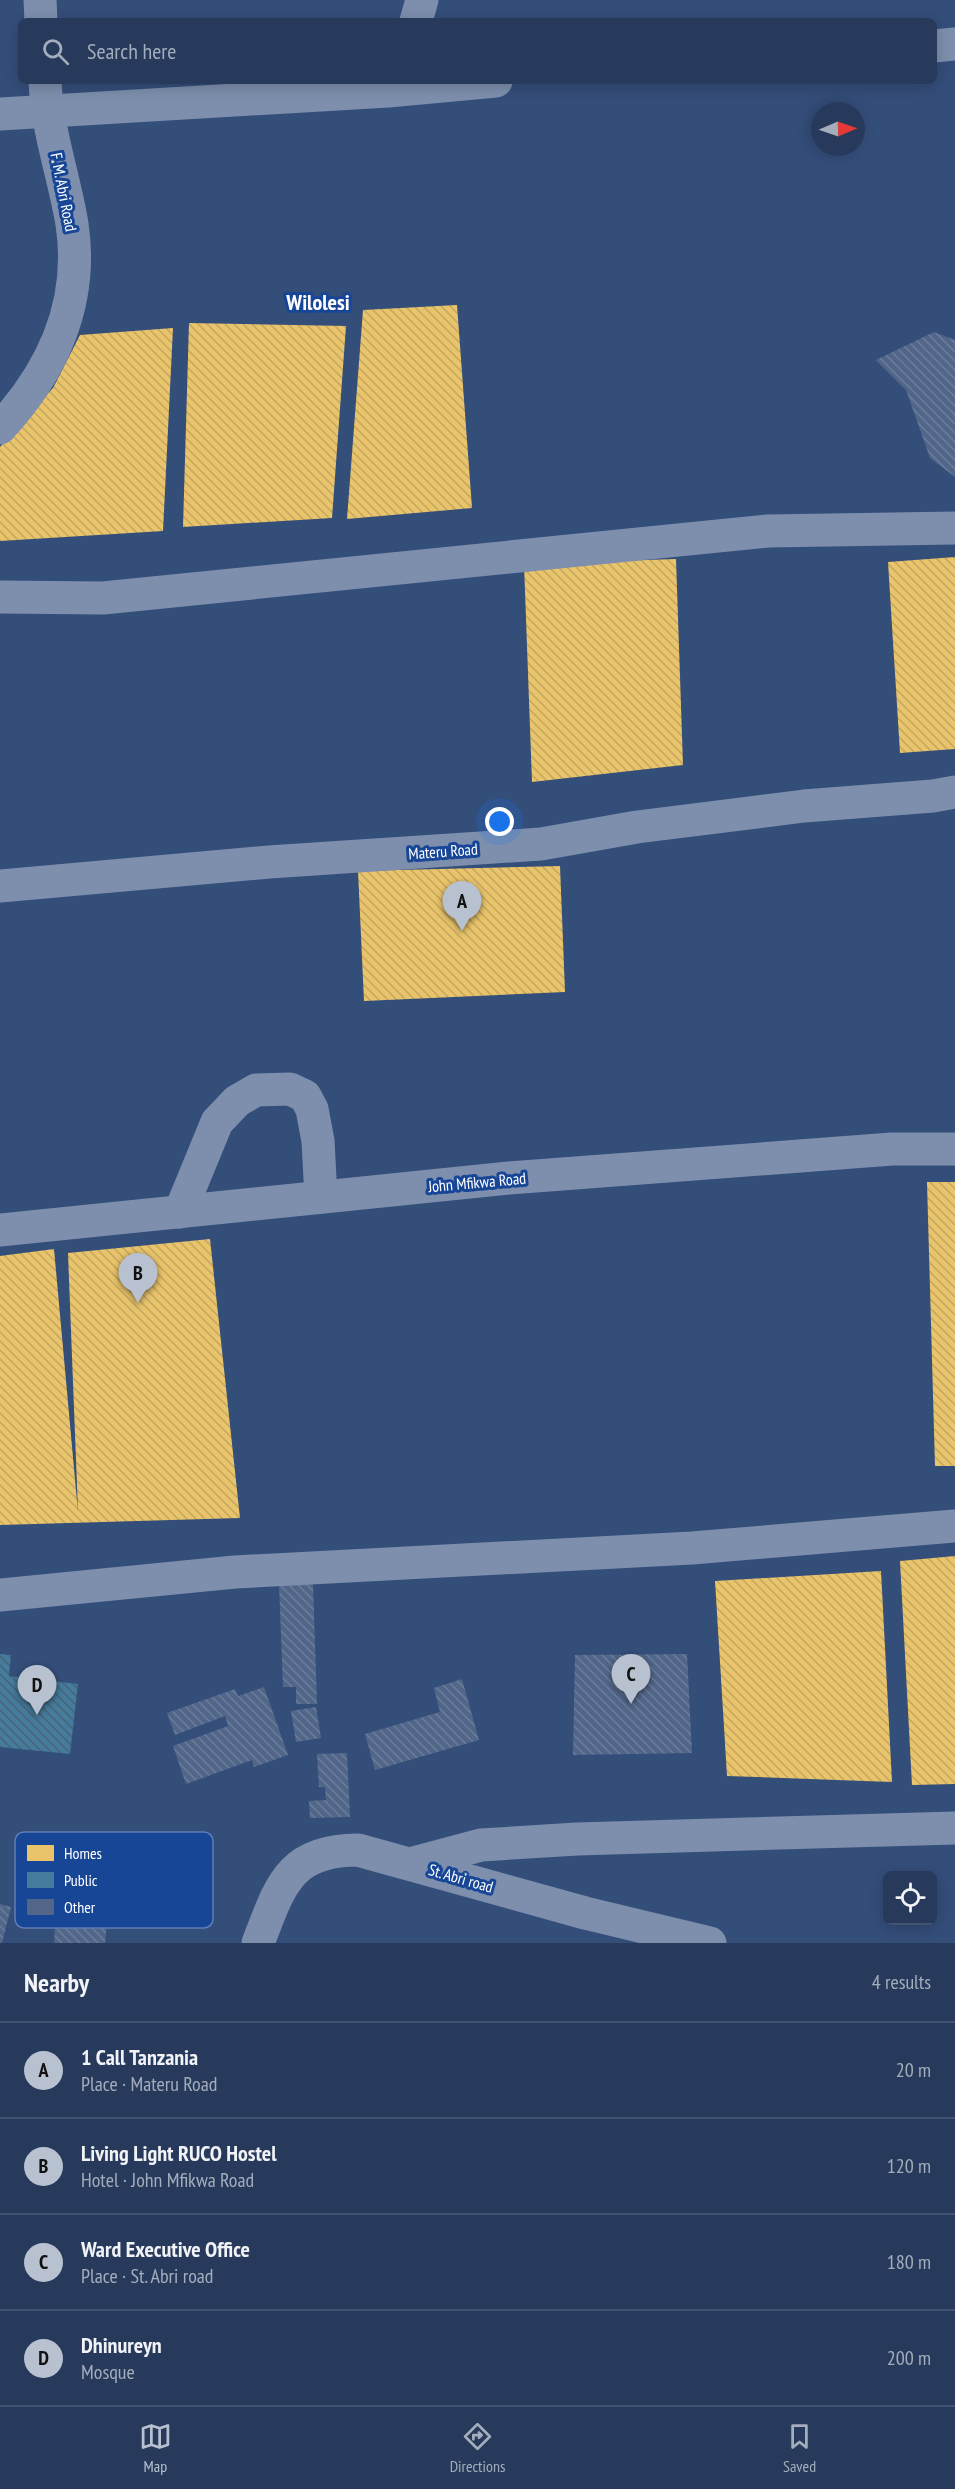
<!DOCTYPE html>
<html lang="en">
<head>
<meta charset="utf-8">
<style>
	body { margin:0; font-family:"PT Sans Narrow",sans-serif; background:#334565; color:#f1f3f6 }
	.controls { position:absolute; right:18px; bottom:18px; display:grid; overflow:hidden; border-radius:9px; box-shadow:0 3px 15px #0003 }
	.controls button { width:54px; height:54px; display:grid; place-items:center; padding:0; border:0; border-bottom:2px solid #435472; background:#273a5c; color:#f1f3f6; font:30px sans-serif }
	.compass { position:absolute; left:811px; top:102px; width:54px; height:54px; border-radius:50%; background:#273a5c; box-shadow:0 3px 15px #0003; rotate:88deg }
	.you { position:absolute; left:500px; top:822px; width:21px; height:21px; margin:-15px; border:4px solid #fff; border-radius:50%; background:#1a73e8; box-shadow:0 0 0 9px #1a73e833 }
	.badge { display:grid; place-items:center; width:39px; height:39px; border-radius:50%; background:#b8c1d0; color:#111; font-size:20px; font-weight:700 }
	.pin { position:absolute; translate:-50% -50px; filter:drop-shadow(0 2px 3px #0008) }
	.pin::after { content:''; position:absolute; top:32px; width:21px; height:18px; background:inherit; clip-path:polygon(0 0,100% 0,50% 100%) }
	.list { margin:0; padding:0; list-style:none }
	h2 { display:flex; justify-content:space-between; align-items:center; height:78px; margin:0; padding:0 24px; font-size:26px }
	h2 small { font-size:20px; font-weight:400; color:#a4adbb }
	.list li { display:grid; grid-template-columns:39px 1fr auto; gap:18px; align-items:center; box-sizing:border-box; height:96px; padding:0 24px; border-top:2px solid #435472 }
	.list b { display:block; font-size:22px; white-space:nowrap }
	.list p { margin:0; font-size:20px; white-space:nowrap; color:#a4adbb }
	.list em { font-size:20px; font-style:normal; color:#a4adbb }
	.icon { flex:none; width:33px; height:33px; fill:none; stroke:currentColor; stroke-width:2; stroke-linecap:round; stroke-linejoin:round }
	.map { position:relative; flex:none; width:955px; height:1943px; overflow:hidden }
	.search { position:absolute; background:#273a5c; box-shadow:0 3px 15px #0003; left:18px; right:18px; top:18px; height:66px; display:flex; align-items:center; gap:15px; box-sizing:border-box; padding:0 21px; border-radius:9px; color:#a4adbb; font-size:22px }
	.sheet { height:462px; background:#273a5c }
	nav { display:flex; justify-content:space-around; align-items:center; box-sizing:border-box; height:84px; border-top:2px solid #435472; background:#273a5c; font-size:16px; color:#a4adbb }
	nav a { display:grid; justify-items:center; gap:3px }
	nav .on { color:#b8c1d0 }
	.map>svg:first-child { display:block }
	.homes { fill:url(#homes-back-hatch) }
	.public { fill:url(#public-back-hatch) }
	.building { fill:url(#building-back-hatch) }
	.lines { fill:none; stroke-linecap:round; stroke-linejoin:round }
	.minor { stroke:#7d8fad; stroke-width:33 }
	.labels { text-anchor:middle; stroke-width:6; stroke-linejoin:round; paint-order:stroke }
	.street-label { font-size:16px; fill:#fff; stroke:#174697 }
	.district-label { font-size:22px; font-weight:bold; fill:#fff; stroke:#174697 }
	.key { fill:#174697; stroke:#5d7eb6; stroke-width:1.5 }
	.key-label { font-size:16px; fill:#fff }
</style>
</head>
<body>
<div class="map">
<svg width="955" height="1943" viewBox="0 0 955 1943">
	<defs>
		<pattern id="homes-back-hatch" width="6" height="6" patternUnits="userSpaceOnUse" patternTransform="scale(1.5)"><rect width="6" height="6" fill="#e9c46a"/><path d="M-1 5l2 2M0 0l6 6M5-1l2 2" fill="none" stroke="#c2a662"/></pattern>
		<pattern id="public-back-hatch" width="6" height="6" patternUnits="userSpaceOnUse" patternTransform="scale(1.5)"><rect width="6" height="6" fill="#457b9d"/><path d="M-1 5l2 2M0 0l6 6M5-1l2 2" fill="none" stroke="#486474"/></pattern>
		<pattern id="building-back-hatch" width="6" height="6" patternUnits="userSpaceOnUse" patternTransform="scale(1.5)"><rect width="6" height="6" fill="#516689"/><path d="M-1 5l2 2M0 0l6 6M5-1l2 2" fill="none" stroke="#6b7d9b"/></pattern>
	</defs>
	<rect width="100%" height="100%" fill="#344e7a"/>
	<g class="homes">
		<path d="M457 305 472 508 347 519 363 310Z"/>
		<path d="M189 323 346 326 332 518 183 527Z"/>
		<path d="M173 328 163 531 0 541V447L53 388 80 335Z"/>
		<path d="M955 557V749L900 753 888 562Z"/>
		<path d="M676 559 683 765 532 782 524 564Z"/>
		<path d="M560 866 565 992 364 1001 358 871Z"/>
		<path d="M927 1182H955V1466H935Z"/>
		<path d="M210 1239 240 1518 0 1525V1256L54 1249 78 1512 68 1253Z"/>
		<path d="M955 1556V1784L912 1785 900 1561Z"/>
		<path d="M881 1571 892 1782 727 1776 715 1581Z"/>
	</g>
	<path class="public" d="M0 1654 11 1655 9 1676 78 1684 70 1754 0 1747Z"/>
	<g class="building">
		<path d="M934 332 955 340V477L930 458 906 390 876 360Z"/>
		<path d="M313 1583 317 1704H296V1687H283L279 1584Z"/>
		<path d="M687 1654 692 1753 573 1755 575 1655Z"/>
		<path d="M462 1679 479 1740 375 1770 365 1734 440 1712 434 1688Z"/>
		<path d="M264 1687 288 1755 254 1767 252 1760 186 1784 173 1746 228 1726 225 1716 175 1735 167 1713 235 1689 238 1696Z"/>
		<path d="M316 1707 321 1738 296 1742 291 1711Z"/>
		<path d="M347 1753 350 1817 310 1818 309 1801 326 1800 325 1787H319L317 1754Z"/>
		<path d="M57 1896 109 1900 105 1943H54Z"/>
		<path d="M0 1904 11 1907 2 1943H0Z"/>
	</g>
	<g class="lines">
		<g class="minor">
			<path d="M40 0 41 21"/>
			<path d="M416 21 422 0"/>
			<path d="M934 46 955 44"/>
			<path d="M0 114 388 91 496 81"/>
			<path d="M0 428C52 372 84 303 72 224 64 176 47 130 45 81"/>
			<path d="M0 597 103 598 768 531 955 528"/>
			<path d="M0 886 269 862 541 844 637 827 804 806 933 796 955 792"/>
			<path d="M180 1212 217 1122 237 1101 256 1090 290 1089 305 1096 312 1109 318 1141 321 1197"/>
			<path d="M0 1230 509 1178 892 1149H955"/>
			<path d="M0 1595 235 1572 692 1548 955 1526"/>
			<path d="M410 1864 481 1845 577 1839 955 1828"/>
			<path d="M258 1943C280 1887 288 1850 358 1850L585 1913 710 1943"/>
		</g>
	</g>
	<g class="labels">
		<g class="street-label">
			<text transform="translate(64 192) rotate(79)" y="6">F. M. Abri Road</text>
			<text transform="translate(443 851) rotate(-4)" y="6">Materu Road</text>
			<text transform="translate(477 1182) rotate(-5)" y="6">John Mfikwa Road</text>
			<text transform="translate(461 1878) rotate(16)" y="6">St. Abri road</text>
		</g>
		<g class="district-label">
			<text x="318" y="310">Wilolesi</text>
		</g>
	</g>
	<rect x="15" y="1832" width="198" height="96" rx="9" class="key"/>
	<rect x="27" y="1845" width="27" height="16" fill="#e9c46a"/>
	<rect x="27" y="1872" width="27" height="16" fill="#457b9d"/>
	<rect x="27" y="1899" width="27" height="16" fill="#516689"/>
	<g class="key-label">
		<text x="64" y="1859">Homes</text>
		<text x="64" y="1886">Public</text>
		<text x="64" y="1913">Other</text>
	</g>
</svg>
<div class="controls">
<button><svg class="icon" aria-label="locate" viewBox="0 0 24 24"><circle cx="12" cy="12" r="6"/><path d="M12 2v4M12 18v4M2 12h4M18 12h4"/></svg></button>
</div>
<svg class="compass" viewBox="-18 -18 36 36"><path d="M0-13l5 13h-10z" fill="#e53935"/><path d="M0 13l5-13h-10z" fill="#a4adbb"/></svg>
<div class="you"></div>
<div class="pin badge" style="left:462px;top:931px">A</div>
<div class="pin badge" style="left:138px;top:1303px">B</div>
<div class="pin badge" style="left:631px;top:1704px">C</div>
<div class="pin badge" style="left:37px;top:1715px">D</div>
<div class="search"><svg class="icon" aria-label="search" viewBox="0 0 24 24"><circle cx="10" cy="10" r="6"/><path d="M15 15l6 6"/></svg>Search here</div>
</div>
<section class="sheet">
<h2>Nearby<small>4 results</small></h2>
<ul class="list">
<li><span class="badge">A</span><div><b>1 Call Tanzania</b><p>Place · Materu Road</p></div><em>20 m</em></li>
<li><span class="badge">B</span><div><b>Living Light RUCO Hostel</b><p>Hotel · John Mfikwa Road</p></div><em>120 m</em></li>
<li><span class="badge">C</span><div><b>Ward Executive Office</b><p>Place · St. Abri road</p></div><em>180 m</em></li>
<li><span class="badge">D</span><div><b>Dhinureyn</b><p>Mosque</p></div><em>200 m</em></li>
</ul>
</section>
<nav>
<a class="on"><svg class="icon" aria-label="map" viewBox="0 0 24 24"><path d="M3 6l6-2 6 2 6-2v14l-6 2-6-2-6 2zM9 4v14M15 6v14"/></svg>Map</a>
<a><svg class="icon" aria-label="directions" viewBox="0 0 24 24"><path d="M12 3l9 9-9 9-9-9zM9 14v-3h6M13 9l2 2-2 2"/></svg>Directions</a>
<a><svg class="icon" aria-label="saved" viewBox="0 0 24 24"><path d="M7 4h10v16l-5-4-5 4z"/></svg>Saved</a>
</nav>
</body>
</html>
